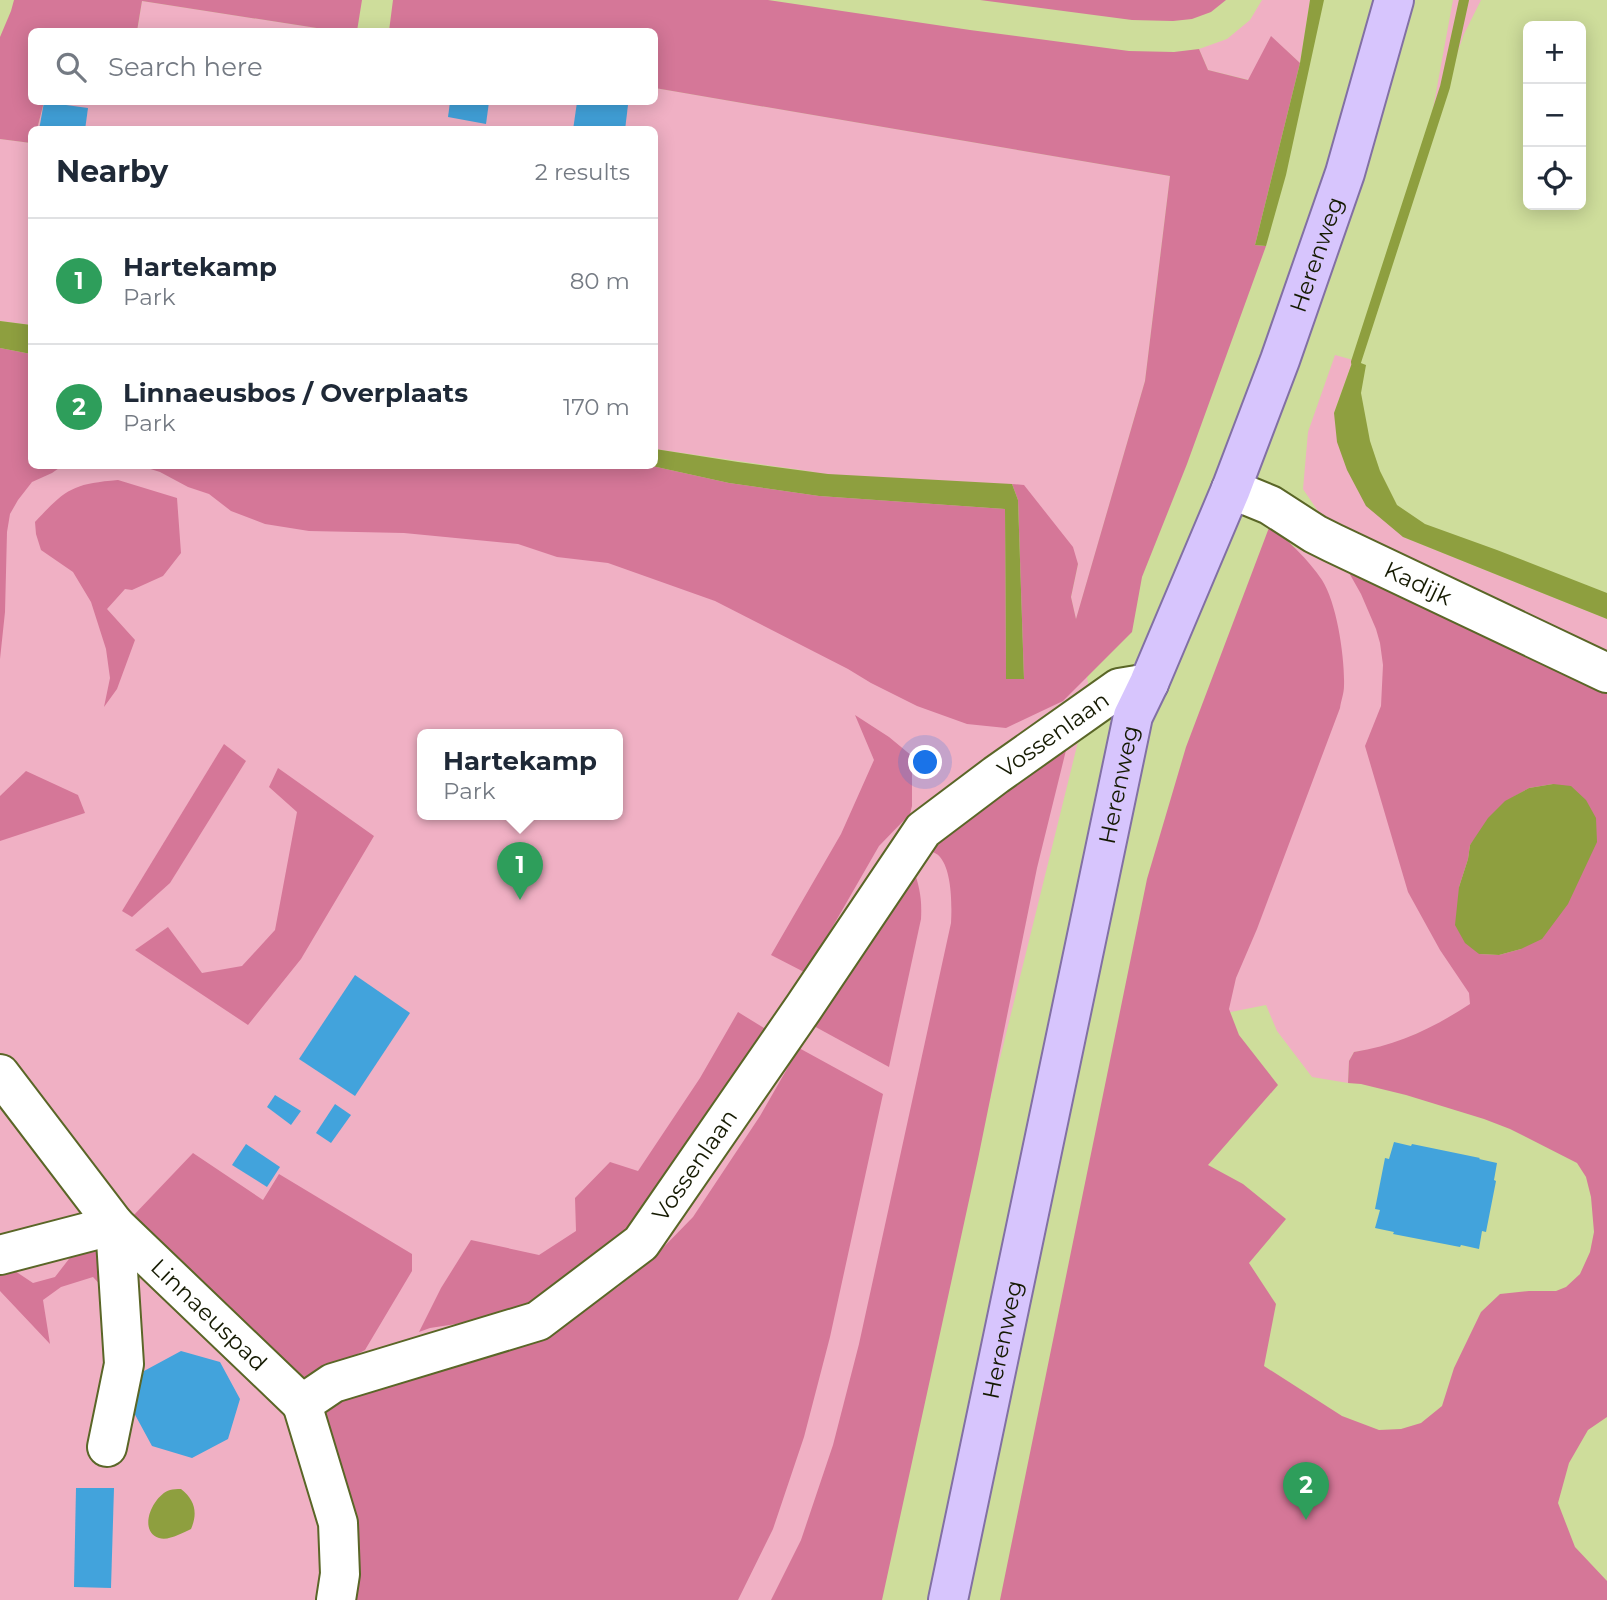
<!DOCTYPE html>
<html lang="en">
<head>
<meta charset="utf-8">
<style>
	body { margin:0; font-family:Montserrat,sans-serif; background:#f2f2f3; color:#1f2937 }
	.controls { position:absolute; right:21px; top:21px; display:grid; overflow:hidden; border-radius:10px; box-shadow:0 4px 18px #0003 }
	.controls button { width:63px; height:63px; display:grid; place-items:center; padding:0; border:0; border-bottom:2px solid #e0e1e3; background:#fff; color:#1f2937; font:35px sans-serif }
	.you { position:absolute; left:926px; top:763px; width:24px; height:24px; margin:-18px; border:5px solid #fff; border-radius:50%; background:#1a73e8; box-shadow:0 0 0 10px #1a73e833 }
	.badge { display:grid; place-items:center; width:46px; height:46px; border-radius:50%; background:#8a5bd4; color:#fff; font-size:23px; font-weight:700 }
	.pin { position:absolute; translate:-50% -58px; filter:drop-shadow(0 2px 4px #0008) }
	.pin::after { content:''; position:absolute; top:37px; width:24px; height:21px; background:inherit; clip-path:polygon(0 0,100% 0,50% 100%) }
	.popup { position:absolute; left:417px; top:729px; width:206px; height:91px; box-sizing:border-box; display:grid; place-content:center; border-radius:10px; background:#fff; filter:drop-shadow(0 2px 5px #0005); font-size:23px; white-space:nowrap; color:#747a83 }
	.popup b { font-size:26px; color:#1f2937 }
	.popup::after { content:''; position:absolute; left:50%; top:100%; margin-left:-14px; border:14px solid transparent; border-top-color:#fff }
	.list { margin:0; padding:0; list-style:none }
	h2 { display:flex; justify-content:space-between; align-items:center; height:91px; margin:0; padding:0 28px; font-size:30px }
	h2 small { font-size:23px; font-weight:400; color:#747a83 }
	.list li { display:grid; grid-template-columns:46px 1fr auto; gap:21px; align-items:center; box-sizing:border-box; height:126px; padding:0 28px; border-top:2px solid #e0e1e3 }
	.list b { display:block; font-size:26px; white-space:nowrap }
	.list p { margin:0; font-size:23px; white-space:nowrap; color:#747a83 }
	.list em { font-size:23px; font-style:normal; color:#747a83 }
	.icon { flex:none; width:38px; height:38px; fill:none; stroke:currentColor; stroke-width:2; stroke-linecap:round; stroke-linejoin:round }
	.map { position:relative; flex:none; width:1607px; height:1600px; overflow:hidden }
	.search { position:absolute; background:#fff; box-shadow:0 4px 18px #0003; left:28px; top:28px; width:630px; height:77px; display:flex; align-items:center; gap:18px; box-sizing:border-box; padding:0 24px; border-radius:10px; color:#747a83; font-size:26px }
	.panel { position:absolute; background:#fff; box-shadow:0 4px 18px #0003; left:28px; top:126px; width:630px; height:343px; border-radius:10px }
	.map>svg:first-child { display:block }
	.green { fill:#f0b0c4; fill-rule:evenodd }
	.forest { fill:#d57798; fill-rule:evenodd }
	.water { fill:#8e9f3f }
	.lines { fill:none; stroke-linecap:round; stroke-linejoin:round }
	.stream { stroke:#8e9f3f; stroke-width:10 }
	.building { fill:#42a3dc }
	.minor-casing { stroke:#5a6627; stroke-width:42 }
	.major-casing { stroke:#8270a4; stroke-width:42 }
	.minor { stroke:#fff; stroke-width:38 }
	.major { stroke:#d7c5fd; stroke-width:38 }
	.labels { text-anchor:middle; stroke-width:6; stroke-linejoin:round; paint-order:stroke }
	.street-label { font-size:23px; fill:#151a02; stroke:#cedd9b }
</style>
</head>
<body>
<div class="map">
<svg width="1607" height="1600" viewBox="0 0 1607 1600">
	<rect width="100%" height="100%" fill="#cedd9b"/>
	<g class="green">
		<path d="M1262 0H1310L1300 63 1271 37 1249 80 1208 70 1199 49 1227 39 1250 20Z"/>
		<path d="M1453 0H1481L1464 34 1428 136Z"/>
		<path d="M142 1 336 31 137 32Z"/>
		<path d="M655 88 1170 176 1145 381 1076 620 1090 693 988 1107 916 1372 869 1600H0V348L31 354 32 466H654L815 472 655 449 654 130 37 129 44 102H654ZM1012 484 1078 564 1071 597 1076 620 1010 556ZM422 734H618V814H422Z"/>
		<path d="M0 139 31 143V325L0 321Z"/>
		<path d="M1335 355 1353 360 1334 413 1403 537 1607 619V656L1332 532 1303 489 1308 432Z"/>
		<path d="M1295 547 1607 686V1127L1420 1032C1399 1043 1378 1049 1354 1052L1349 1061 1348 1083 1312 1077 1277 1031 1266 1005 1115 1035 1217 689Z"/>
	</g>
	<g class="forest">
		<path d="M14 0H362L357 31H336L142 1 137 31 32 32V102H44L37 129 32 130 31 143 0 139V37L11 11Z"/>
		<path d="M393 0H768L970 30 1129 51 1174 52 1199 49 1208 70 1248 80 1271 36 1300 63 1255 245 1266 246 1187 464 1142 577 1132 632 1063 701 1006 728 967 724 917 706 871 683 848 669 715 601 608 563 557 557 518 544 404 533 309 531 265 524 231 511 209 494 188 487 160 472 141 466H652L729 483 819 496 1005 509 1006 679 1024 678 1018 500 1012 484 1024 485 1073 547 1078 564 1071 597 1076 619 1145 381 1170 176 655 88 654 32 389 31Z"/>
		<path d="M980 0H1226L1211 12 1192 19 1173 21 1132 20Z"/>
		<path d="M0 348 31 354 32 466H62L52 473 32 482 18 500 10 514 7 532 5 612 0 659Z"/>
		<path d="M118 480 177 498 181 553 163 576 132 590 125 589 107 609 135 640 117 689 104 707 110 678 106 649 91 602 73 572 41 550 36 534 35 522C66 489 72 484 118 480Z"/>
		<path d="M1270 525C1289 542 1308 559 1322 580 1337 603 1345 659 1344 686 1344 693 1341 701 1340 708L1257 929 1236 978 1229 1009 1239 1035 1278 1085 1208 1165 1243 1184 1286 1219 1249 1263 1276 1304 1264 1366 1342 1416 1379 1430 1401 1429 1421 1423 1442 1406 1454 1368 1481 1312 1500 1294 1529 1291H1556L1566 1287 1580 1274 1590 1252 1594 1232 1591 1197 1586 1177 1577 1163 1510 1129 1484 1119 1406 1095 1361 1084 1348 1083 1349 1061 1354 1052C1398 1045 1433 1028 1470 1004L1469 993 1440 950 1408 892 1365 746 1381 706 1383 665 1380 643 1376 629 1361 594 1348 571 1607 687V1417L1588 1430 1569 1463 1558 1503 1575 1547 1607 1581V1600H1000L1147 879 1186 747ZM1553 784 1521 949 1499 955 1479 954 1459 887 1468 859 1470 845 1505 802 1529 788Z"/>
		<path d="M855 715 889 737 912 756V806L910 814 879 846 806 973 771 955 841 834 874 760Z"/>
		<path d="M1070 734 1037 868 978 1159 882 1600H771L801 1540 833 1445 859 1344 951 923C952 906 952 871 940 857 937 853 930 851 926 849Z"/>
		<path d="M224 744 246 761 170 883 132 917 122 911Z"/>
		<path d="M278 768 374 836 301 959 248 1025 135 950 168 927 202 973 242 966 275 930 297 812 269 787Z"/>
		<path d="M26 771 78 795 85 813 0 841V796Z"/>
		<path d="M913 869C920 886 922 901 921 919L889 1067 812 1025Z"/>
		<path d="M738 1012 772 1033 668 1196 559 1289 514 1311 469 1322 430 1328 419 1332 441 1288 471 1240 539 1255 576 1231 575 1198 610 1162 638 1171 700 1078Z"/>
		<path d="M799 1048 883 1094 830 1337 804 1437 773 1529 738 1600H348L319 1410 376 1379 575 1317 618 1287 650 1261 693 1217 760 1116Z"/>
		<path d="M193 1153 263 1200 279 1174 412 1254V1271L365 1350 294 1388 132 1217Z"/>
		<path d="M104 1236 107 1292 93 1277 61 1287 43 1300 50 1344 0 1291V1266L3 1263 33 1283 55 1277 79 1246Z"/>
	</g>
	<g class="water">
		<path d="M1310 0H1324L1286 175 1266 246 1255 245 1300 63Z"/>
		<path d="M0 321 31 325V354L0 348Z"/>
		<path d="M1353 360 1366 365 1361 393 1370 441 1380 471 1397 505 1425 524 1497 550 1607 593V619L1403 537 1366 506 1347 470 1337 442 1334 413Z"/>
		<path d="M655 449 738 462 828 474 1012 484 1018 500 1024 679H1006L1005 509 819 496 729 483 652 466H654Z"/>
		<path d="M1553 784 1571 786 1586 800 1596 818 1597 842 1568 904 1542 939 1521 949 1499 955 1479 954 1465 943 1455 925 1459 887 1468 859 1470 845 1488 818 1505 801 1529 788Z"/>
		<path d="M181 1489C195 1500 198 1513 191 1529 182 1533 169 1541 159 1538 137 1531 153 1495 170 1490 173 1489 177 1489 181 1489Z"/>
	</g>
	<g class="lines">
		<path class="stream" d="M1356 362 1445 87 1464 0"/>
	</g>
	<g class="building">
		<path d="M44 102 88 108 85 130H39Z"/>
		<path d="M450 102H489L486 124 448 117Z"/>
		<path d="M577 102H610L628 105 625 130H573Z"/>
		<path d="M355 975 410 1013 355 1096 299 1059Z"/>
		<path d="M275 1095 301 1111 291 1125 267 1107Z"/>
		<path d="M335 1104 351 1115 331 1143 316 1133Z"/>
		<path d="M1394 1142 1411 1146 1412 1144 1480 1158 1479 1159 1497 1163 1494 1180 1496 1181 1486 1232 1482 1231 1479 1249 1461 1245 1460 1247 1393 1234 1394 1232 1375 1228 1380 1210 1375 1209 1385 1158 1389 1159Z"/>
		<path d="M246 1144 280 1167 267 1187 232 1165Z"/>
		<path d="M181 1351 220 1362 240 1399 228 1439 192 1458 152 1446 133 1411 131 1377 141 1380 144 1371Z"/>
		<path d="M76 1488H114L111 1588 74 1587Z"/>
	</g>
	<g class="lines">
		<g class="minor-casing">
			<g id="minor">
				<path id="s1" d="M1231 489 1270 505 1315 534 1333 543 1607 673"/>
				<path d="M0 1074 115 1225 0 1255"/>
				<path id="s2" d="M115 1225 302 1404"/>
				<path d="M107 1447 124 1364 115 1225"/>
				<path id="s3" d="M336 1600 340 1574 338 1523 302 1404 333 1383 538 1321 641 1243 804 1007 923 830 996 775 1119 688 1149 683"/>
			</g>
		</g>
		<g class="major-casing">
			<g id="major">
				<path id="s4" d="M948 1600 1133 716 1149 683 1231 489 1280 360 1345 173 1394 0"/>
			</g>
		</g>
		<use href="#minor" class="minor"/>
		<use href="#major" class="major"/>
	</g>
	<g class="labels">
		<g class="street-label">
			<text dy="8" stroke="none"><textPath href="#s4" startOffset="1400">Herenweg</textPath></text>
			<text dy="8" stroke="none"><textPath href="#s1" startOffset="210">Kadijk</textPath></text>
			<text dy="8" stroke="none"><textPath href="#s3" startOffset="1244">Vossenlaan</textPath></text>
			<text dy="8" stroke="none"><textPath href="#s4" startOffset="833">Herenweg</textPath></text>
			<text dy="8" stroke="none"><textPath href="#s3" startOffset="677">Vossenlaan</textPath></text>
			<text dy="8" stroke="none"><textPath href="#s2" startOffset="130">Linnaeuspad</textPath></text>
			<text dy="8" stroke="none"><textPath href="#s4" startOffset="266">Herenweg</textPath></text>
		</g>
	</g>
</svg>
<div class="controls">
<button>+</button>
<button>−</button>
<button><svg class="icon" aria-label="locate" viewBox="0 0 24 24"><circle cx="12" cy="12" r="6"/><path d="M12 2v4M12 18v4M2 12h4M18 12h4"/></svg></button>
</div>
<div class="you"></div>
<div class="pin badge" style="left:520px;top:900px;background:#2e9e5b">1</div>
<div class="popup"><b>Hartekamp</b>Park</div>
<div class="pin badge" style="left:1306px;top:1520px;background:#2e9e5b">2</div>
<div class="search"><svg class="icon" aria-label="search" viewBox="0 0 24 24"><circle cx="10" cy="10" r="6"/><path d="M15 15l6 6"/></svg>Search here</div>
<section class="panel">
<h2>Nearby<small>2 results</small></h2>
<ul class="list">
<li><span class="badge" style="background:#2e9e5b">1</span><div><b>Hartekamp</b><p>Park</p></div><em>80 m</em></li>
<li><span class="badge" style="background:#2e9e5b">2</span><div><b>Linnaeusbos / Overplaats</b><p>Park</p></div><em>170 m</em></li>
</ul>
</section>
</div>
</body>
</html>
